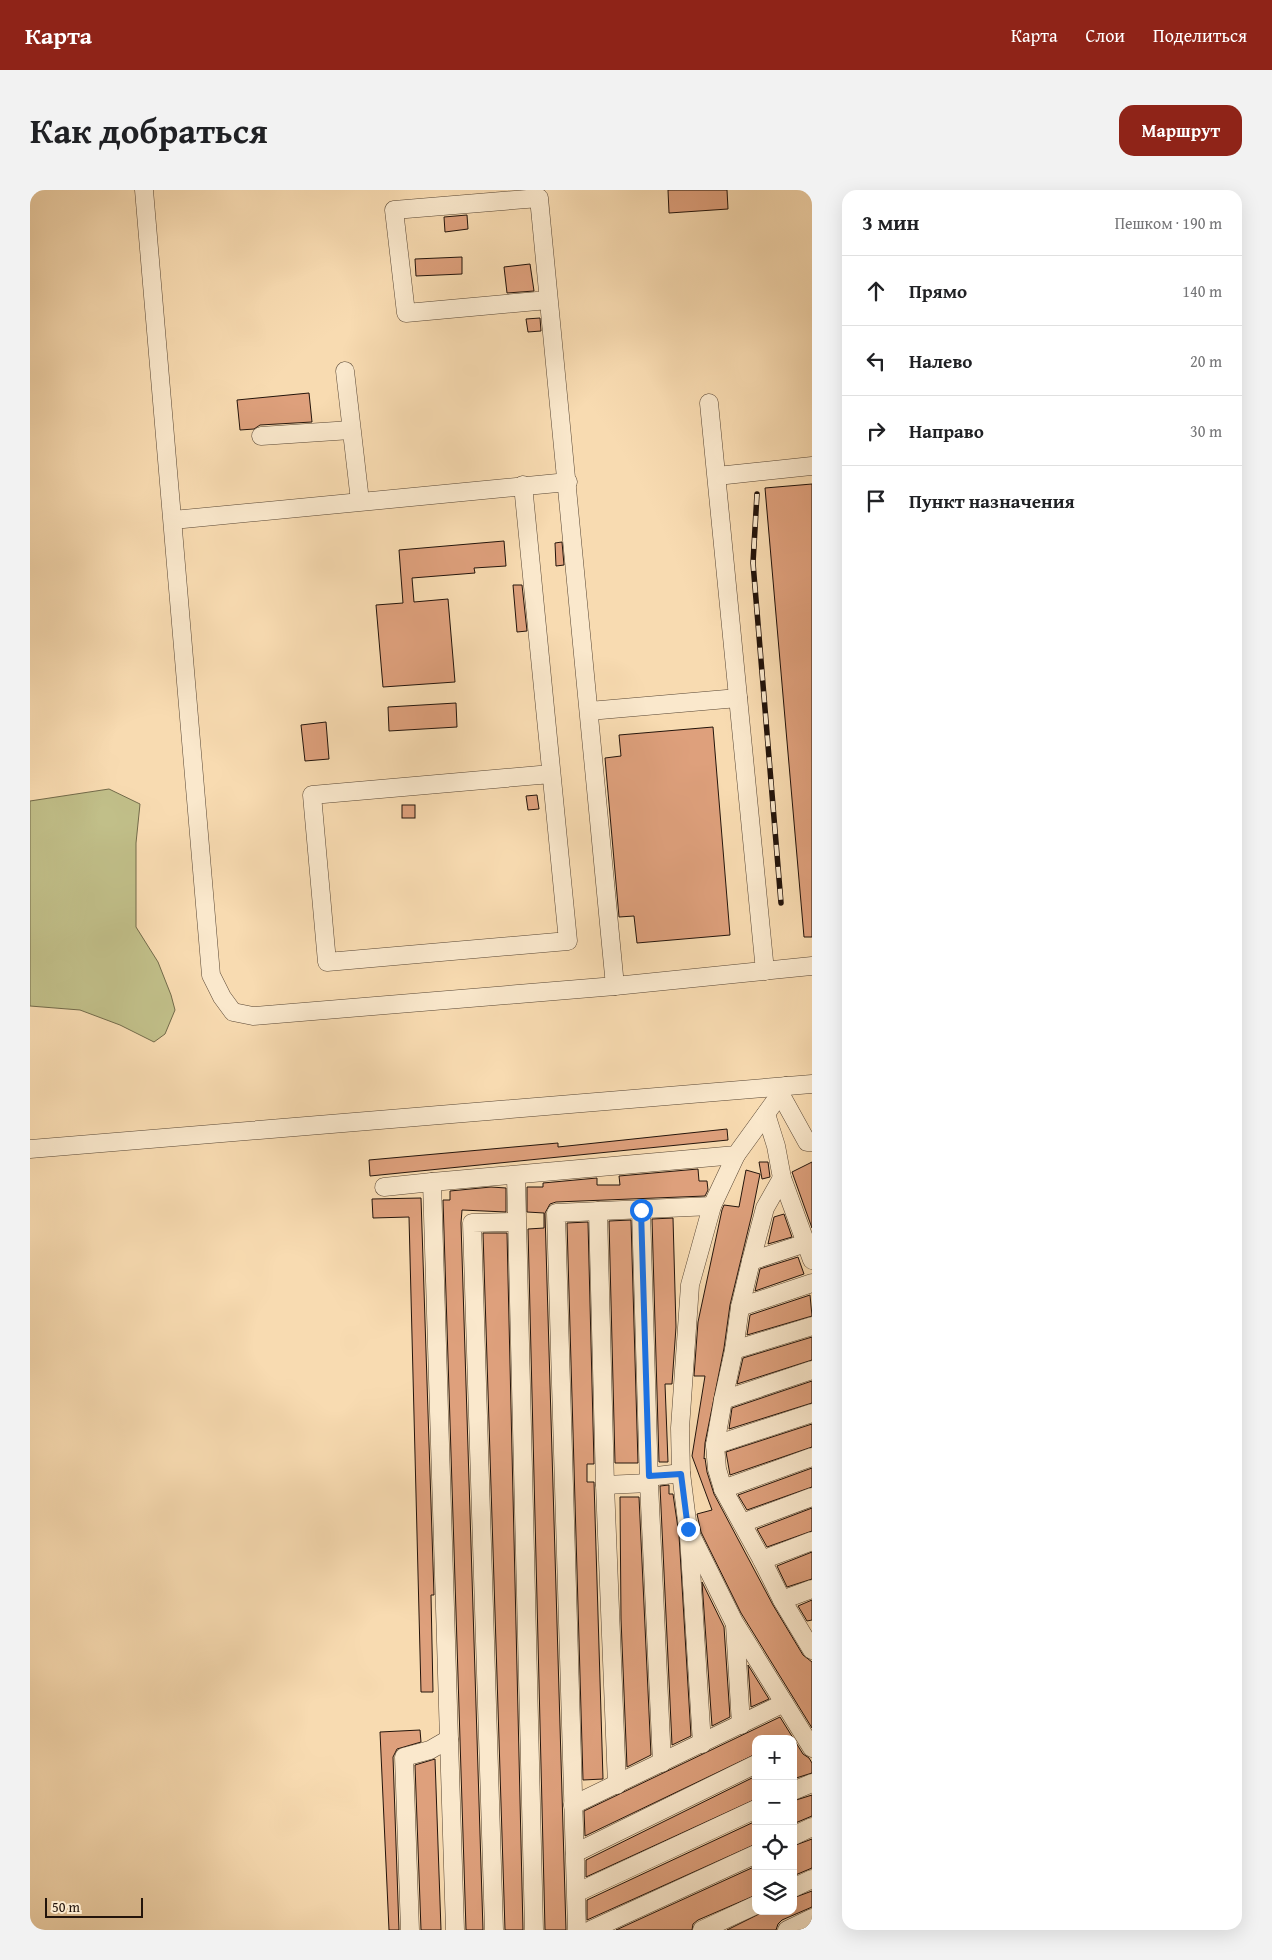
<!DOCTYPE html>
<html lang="ru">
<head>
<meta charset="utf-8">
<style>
	body { margin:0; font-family:"Gentium Book Plus",serif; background:#f2f2f2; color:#202124 }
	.controls { position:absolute; right:15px; bottom:15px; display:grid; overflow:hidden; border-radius:10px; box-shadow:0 5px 20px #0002 }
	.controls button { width:45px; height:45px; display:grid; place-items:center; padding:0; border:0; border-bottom:1px solid #e0e0e0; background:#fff; color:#202124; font:25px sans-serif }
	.scale { position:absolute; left:15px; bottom:12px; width:98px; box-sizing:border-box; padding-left:5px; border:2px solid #23140b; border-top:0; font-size:14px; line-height:18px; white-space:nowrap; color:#23140b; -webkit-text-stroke:4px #fae8cc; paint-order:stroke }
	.stop { position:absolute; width:15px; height:15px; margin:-11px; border:4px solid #1a73e8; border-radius:50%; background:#fff }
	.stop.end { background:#1a73e8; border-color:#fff; box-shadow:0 1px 5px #0008 }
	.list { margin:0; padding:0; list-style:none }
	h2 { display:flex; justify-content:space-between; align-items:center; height:65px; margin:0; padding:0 20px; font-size:21px }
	h2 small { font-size:16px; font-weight:400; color:#757577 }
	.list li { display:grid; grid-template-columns:32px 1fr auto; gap:15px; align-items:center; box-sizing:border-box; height:70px; padding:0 20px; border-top:1px solid #e0e0e0 }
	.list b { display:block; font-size:19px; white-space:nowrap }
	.list em { font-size:16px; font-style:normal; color:#757577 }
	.icon { flex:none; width:28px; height:28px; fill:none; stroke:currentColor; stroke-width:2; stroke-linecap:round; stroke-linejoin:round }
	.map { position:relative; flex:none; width:782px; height:1740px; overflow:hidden; border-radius:15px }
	header { display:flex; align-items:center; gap:30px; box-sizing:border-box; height:70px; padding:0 25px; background:#8f2418; color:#fff }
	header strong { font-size:24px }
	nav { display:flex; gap:28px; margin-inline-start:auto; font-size:18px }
	.intro { display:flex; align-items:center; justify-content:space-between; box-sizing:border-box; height:120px; padding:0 30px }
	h1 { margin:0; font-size:35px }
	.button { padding:12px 22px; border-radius:15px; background:#8f2418; color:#fff; font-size:18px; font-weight:700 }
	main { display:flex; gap:30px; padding:0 30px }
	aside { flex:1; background:#fff; border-radius:15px; box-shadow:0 5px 20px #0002 }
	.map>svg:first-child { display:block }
	.green { fill:#c1bf89; stroke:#726a4a }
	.building { fill:#dea07c; stroke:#23140b }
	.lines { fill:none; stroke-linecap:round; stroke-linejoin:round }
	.minor-casing { stroke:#584634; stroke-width:19 }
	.minor { stroke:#fae8cc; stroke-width:18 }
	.rail-casing { stroke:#23140b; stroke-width:5.5 }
	.rail { stroke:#fae8cc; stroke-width:4; stroke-dasharray:11; stroke-linecap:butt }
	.route { stroke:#1a73e8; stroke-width:6 }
</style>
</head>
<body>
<header>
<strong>Карта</strong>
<nav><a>Карта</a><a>Слои</a><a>Поделиться</a></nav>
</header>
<div class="intro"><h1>Как добраться</h1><a class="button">Маршрут</a></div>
<main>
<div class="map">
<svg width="782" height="1740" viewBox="0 0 782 1740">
	<rect width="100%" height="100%" fill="#f8dbb1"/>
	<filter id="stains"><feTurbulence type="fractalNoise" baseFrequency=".004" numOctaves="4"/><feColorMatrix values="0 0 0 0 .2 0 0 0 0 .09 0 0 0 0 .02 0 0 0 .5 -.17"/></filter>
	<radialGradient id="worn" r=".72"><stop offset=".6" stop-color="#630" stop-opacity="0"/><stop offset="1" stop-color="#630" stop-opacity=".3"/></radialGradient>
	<path class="green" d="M79 599 110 614 106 653V737L128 772 141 805 145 820 135 844 124 852 90 835 50 820 0 816V611Z"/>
	<g class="building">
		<path d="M638 0H697L698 19 639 23Z"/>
		<path d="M437 25 438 39 415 42 414 27Z"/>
		<path d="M432 67V84L386 86 385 69Z"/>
		<path d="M500 74 504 101 477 103 474 77Z"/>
		<path d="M510 128 511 141 498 142 496 129Z"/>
		<path d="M279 203 282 232 230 235 224 239 210 240 207 210Z"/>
		<path d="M782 294V747H774L735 298Z"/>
		<path d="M474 351 476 376 444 378 445 383 382 388 384 412 418 409 425 492 353 497 346 415 373 413 369 360Z"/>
		<path d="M532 352 534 375 526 376 525 353Z"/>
		<path d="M483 395H492L497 441 487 442Z"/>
		<path d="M426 513 427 537 359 541 358 517Z"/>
		<path d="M296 532 299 569 275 571 271 535Z"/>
		<path d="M683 537 700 745 607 753 604 726 589 727 575 568 591 566 589 545Z"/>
		<path d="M507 605 509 619 498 620 496 606Z"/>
		<rect x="372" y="615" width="13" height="13"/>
		<path d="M697 939 698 950 340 986 339 970 528 953V957Z"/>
		<path d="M729 972H738L740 987 732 989Z"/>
		<path d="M782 972V1038L762 982Z"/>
		<path d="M668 979 669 991H677L678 1000 675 1006 526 1012 520 1014 515 1023 536 1740H515L498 1039 514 1038V1023L497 1022V997H513V993L567 988V995H590L589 986Z"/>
		<path d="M716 980 730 984 722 1024 700 1115 694 1158 675 1253 674 1269 675 1268 677 1282 684 1304 743 1415 773 1465 782 1472V1538L711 1423 671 1342 667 1324 682 1320 662 1266 675 1186H664L668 1132 692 1020 694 1015 709 1017Z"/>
		<path d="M461 997 476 998V1022L432 1020 431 1033 453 1740H436L413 1010H420V1001Z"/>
		<path d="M391 1008 404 1405H401L403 1502H391L379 1027 343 1028 342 1009Z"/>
		<path d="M754 1024 762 1047 738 1054 744 1027Z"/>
		<path d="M643 1028 646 1137 642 1194H635L638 1272H629L622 1029Z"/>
		<path d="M601 1030 608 1273H585L579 1031Z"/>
		<path d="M558 1032 564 1274H557V1292H564L573 1589 553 1590 537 1033Z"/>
		<path d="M453 1043H477L493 1740H475Z"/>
		<path d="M768 1067 774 1084 725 1101 730 1079Z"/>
		<path d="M780 1105 782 1126 717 1145 720 1125Z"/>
		<path d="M782 1147V1170L707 1194 713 1168Z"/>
		<path d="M782 1191V1213L699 1239 702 1218Z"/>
		<path d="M782 1234V1257L700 1285 696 1262Z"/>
		<path d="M782 1278V1297L717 1320 708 1305Z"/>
		<path d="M639 1295V1304H643L649 1345 661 1546 642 1555 630 1296Z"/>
		<path d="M590 1307H609L621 1565 597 1577 591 1429Z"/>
		<path d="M782 1318V1341L737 1357 727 1339Z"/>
		<path d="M782 1362V1389L757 1397 747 1376Z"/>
		<path d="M672 1392 694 1437 700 1527 682 1536Z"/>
		<path d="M782 1410V1430L777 1431 768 1416Z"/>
		<path d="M718 1475 739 1509 721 1517Z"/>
		<path d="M750 1527 773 1564 779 1568 782 1573V1583L763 1589V1549H726V1564L555 1646 554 1621Z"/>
		<path d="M390 1540 391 1552 367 1559 363 1567 369 1740H359L350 1542Z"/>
		<path d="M405 1569 411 1740H391L385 1575Z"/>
		<path d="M726 1586V1609L556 1687V1670Z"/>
		<path d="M782 1605V1626L763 1634V1611Z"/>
		<path d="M726 1631V1654L557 1730V1710Z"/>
		<path d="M782 1649V1678L763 1686V1656Z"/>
		<path d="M726 1676V1705L668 1730 663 1734 662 1740H586Z"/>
		<path d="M782 1701V1717L752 1730 748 1734 746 1740H697L735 1721H763V1708Z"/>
	</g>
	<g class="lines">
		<g class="minor-casing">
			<g id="minor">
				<path d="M114 0 181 785 192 807 203 822 223 826 585 796 782 776"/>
				<path d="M518 110 376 123 364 20 509 8 585 796"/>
				<path d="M315 181 330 311"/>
				<path d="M679 213 735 781"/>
				<path d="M231 246 321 240"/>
				<path d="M687 286 782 276"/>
				<path d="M493 295 538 751 297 772 282 605 521 584"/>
				<path d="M143 330 538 292"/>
				<path d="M559 521 708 508"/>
				<path d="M751 905 777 952H782"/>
				<path d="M736 924 746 956 752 988 782 1070"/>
				<path d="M0 959 782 894"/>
				<path d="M706 965 682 1016 660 1095 650 1238 651 1283 658 1339 704 1432 782 1558"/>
				<path d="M486 986 504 1740"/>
				<path d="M752 988 735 1018 721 1071 710 1117 704 1160 693 1210 685 1255 687 1279 693 1299 732 1370 752 1410 782 1460"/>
				<path d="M354 997 402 992"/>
				<path d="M611 1020 619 1293 632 1573"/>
				<path d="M568 1021 575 1295 587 1595"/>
				<path d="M721 1071 776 1053"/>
				<path d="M710 1117 782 1093"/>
				<path d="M704 1160 782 1136"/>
				<path d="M693 1210 782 1180"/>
				<path d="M685 1255 782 1223"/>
				<path d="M619 1287 651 1283"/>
				<path d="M575 1295 619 1293"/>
				<path d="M693 1299 782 1267"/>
				<path d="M712 1333 782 1307"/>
				<path d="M659 1347 672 1554"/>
				<path d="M732 1370 782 1351"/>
				<path d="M752 1410 782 1399"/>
				<path d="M705 1435 711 1535"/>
				<path d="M419 1549 425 1740"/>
				<path d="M763 1601 782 1593"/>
				<path d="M543 1615 754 1513"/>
				<path d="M763 1646 782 1637"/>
				<path d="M545 1663 726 1574"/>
				<path d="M763 1698 782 1689"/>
				<path d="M548 1702 726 1619"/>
				<path d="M380 1740 374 1567 400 1560 419 1549 402 992 706 965 756 896"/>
				<path d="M464 1740 442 1033 485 1032"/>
				<path d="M547 1740 526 1023 682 1016"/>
				<path d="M561 1740 726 1664"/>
				<path d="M672 1740 726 1715"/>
				<path d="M757 1740 782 1728"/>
			</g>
		</g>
		<use href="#minor" class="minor"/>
		<g class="rail-casing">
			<path id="rail" d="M727 304 723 373 751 713"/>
		</g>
		<use href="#rail" class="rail"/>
	</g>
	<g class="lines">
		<path class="route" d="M611 1020 619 1286 651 1284 658 1339"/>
	</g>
	<rect width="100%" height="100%" filter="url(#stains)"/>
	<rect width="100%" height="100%" fill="url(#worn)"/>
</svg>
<div class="controls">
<button>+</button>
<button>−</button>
<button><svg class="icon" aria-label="locate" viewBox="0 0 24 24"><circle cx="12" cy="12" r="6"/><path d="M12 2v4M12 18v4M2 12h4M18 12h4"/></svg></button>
<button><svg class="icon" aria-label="layers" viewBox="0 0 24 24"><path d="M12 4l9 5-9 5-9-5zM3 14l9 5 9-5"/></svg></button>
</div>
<div class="scale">50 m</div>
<div class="stop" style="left:611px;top:1020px"></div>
<div class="stop end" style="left:658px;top:1339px"></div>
</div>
<aside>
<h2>3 мин<small>Пешком · 190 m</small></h2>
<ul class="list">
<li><svg class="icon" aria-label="ahead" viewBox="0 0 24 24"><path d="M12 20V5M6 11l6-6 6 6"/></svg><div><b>Прямо</b></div><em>140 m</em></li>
<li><svg class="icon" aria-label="left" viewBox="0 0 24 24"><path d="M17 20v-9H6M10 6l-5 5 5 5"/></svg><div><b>Налево</b></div><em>20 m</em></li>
<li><svg class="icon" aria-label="right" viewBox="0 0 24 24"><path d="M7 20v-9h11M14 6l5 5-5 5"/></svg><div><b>Направо</b></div><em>30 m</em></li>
<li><svg class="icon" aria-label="arrive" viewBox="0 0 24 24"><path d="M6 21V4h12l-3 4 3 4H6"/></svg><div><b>Пункт назначения</b></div></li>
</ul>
</aside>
</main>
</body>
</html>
